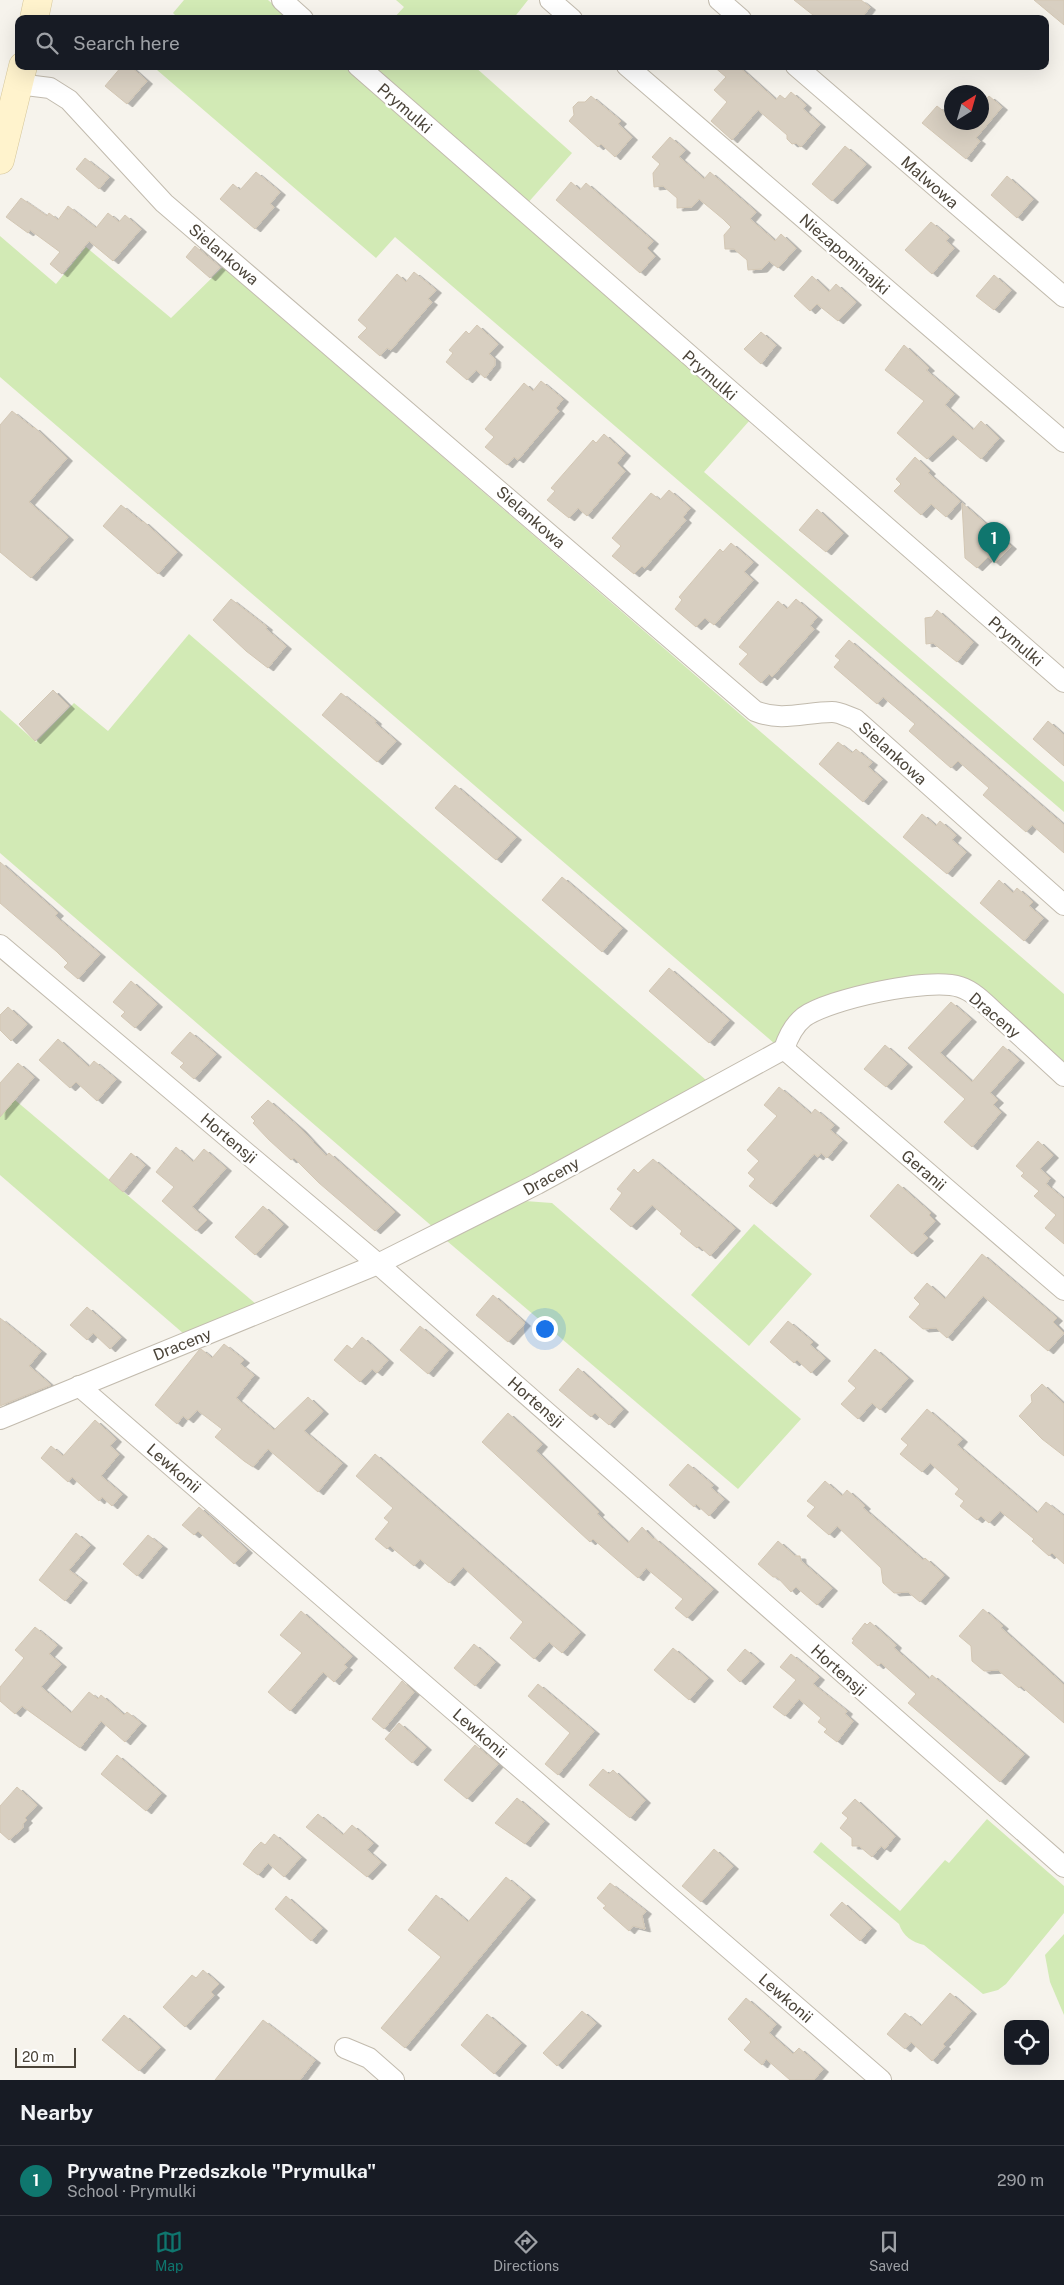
<!DOCTYPE html>
<html lang="en">
<head>
<meta charset="utf-8">
<style>
	body { margin:0; font-family:"Public Sans",sans-serif; background:#20242c; color:#f1f3f6 }
	.controls { position:absolute; right:15px; bottom:15px; display:grid; overflow:hidden; border-radius:10px; box-shadow:0 5px 20px #0002 }
	.controls button { width:45px; height:45px; display:grid; place-items:center; padding:0; border:0; border-bottom:1px solid #363941; background:#171b24; color:#f1f3f6; font:25px sans-serif }
	.compass { position:absolute; left:944px; top:85px; width:45px; height:45px; border-radius:50%; background:#171b24; box-shadow:0 5px 20px #0002; rotate:37deg }
	.scale { position:absolute; left:15px; bottom:12px; width:61px; box-sizing:border-box; padding-left:5px; border:2px solid #4b4439; border-top:0; font-size:14px; line-height:18px; white-space:nowrap; color:#4b4439; -webkit-text-stroke:4px #fff; paint-order:stroke }
	.you { position:absolute; left:544px; top:1328px; width:18px; height:18px; margin:-12px; border:4px solid #fff; border-radius:50%; background:#1a73e8; box-shadow:0 0 0 8px #1a73e833 }
	.badge { display:grid; place-items:center; width:32px; height:32px; border-radius:50%; background:#0f766e; color:#fff; font-size:16px; font-weight:700 }
	.pin { position:absolute; translate:-50% -41px; filter:drop-shadow(0 1px 2px #0008) }
	.pin::after { content:''; position:absolute; top:26px; width:18px; height:15px; background:inherit; clip-path:polygon(0 0,100% 0,50% 100%) }
	.list { margin:0; padding:0; list-style:none }
	h2 { display:flex; justify-content:space-between; align-items:center; height:65px; margin:0; padding:0 20px; font-size:21px }
	h2 small { font-size:16px; font-weight:400; color:#9ea1a6 }
	.list li { display:grid; grid-template-columns:32px 1fr auto; gap:15px; align-items:center; box-sizing:border-box; height:70px; padding:0 20px; border-top:1px solid #363941 }
	.list b { display:block; font-size:19px; white-space:nowrap }
	.list p { margin:0; font-size:16px; white-space:nowrap; color:#9ea1a6 }
	.list em { font-size:16px; font-style:normal; color:#9ea1a6 }
	.icon { flex:none; width:28px; height:28px; fill:none; stroke:currentColor; stroke-width:2; stroke-linecap:round; stroke-linejoin:round }
	.map { position:relative; flex:none; width:1064px; height:2080px; overflow:hidden }
	.search { position:absolute; background:#171b24; box-shadow:0 5px 20px #0002; left:15px; right:15px; top:15px; height:55px; display:flex; align-items:center; gap:12px; box-sizing:border-box; padding:0 18px; border-radius:10px; color:#9ea1a6; font-size:19px }
	.sheet { height:135px; background:#171b24 }
	nav { display:flex; justify-content:space-around; align-items:center; box-sizing:border-box; height:70px; border-top:1px solid #363941; background:#171b24; font-size:14px; color:#9ea1a6 }
	nav a { display:grid; justify-items:center; gap:2px }
	nav .on { color:#0f766e }
	.map>svg:first-child { display:block }
	.green { fill:#d2eab5 }
	.building { fill:#d8cfc1; stroke:#d3c7b4; filter:url(#shadow) }
	.lines { fill:none; stroke-linecap:round; stroke-linejoin:round }
	.street-casing { stroke:#c2bbae; stroke-width:22 }
	.secondary-casing { stroke:#d6c79b; stroke-width:29 }
	.street { stroke:#fff; stroke-width:20 }
	.secondary { stroke:#fff3cd; stroke-width:28 }
	.labels { text-anchor:middle; stroke-width:5; stroke-linejoin:round; paint-order:stroke }
	.street-label { font-size:16px; fill:#4b4439; stroke:#fff }
</style>
</head>
<body>
<div class="map">
<svg width="1064" height="2080" viewBox="0 0 1064 2080">
	<defs>
		<filter id="shadow"><feDropShadow dx="5.5" dy="3" stdDeviation="0" flood-color="#0004"/></filter>
	</defs>
	<rect width="100%" height="100%" fill="#f6f3ec"/>
	<g class="green">
		<path d="M184 0H268L290 19H179L173 13Z"/>
		<path d="M396 0H528L513 19H393L404 7Z"/>
		<path d="M160 66H344L750 420 704 472 1064 782V812L395 237 376 258 157 70Z"/>
		<path d="M366 66H474L572 153 526 205Z"/>
		<path d="M0 236 56 284 86 247 171 318 223 267 1064 994V1068L967 979 841 994 798 1008 775 1044 0 377Z"/>
		<path d="M189 634 706 1080 434 1228 0 853V710L36 742 74 703 108 731Z"/>
		<path d="M15 1100 256 1304 184 1334 0 1175V1117Z"/>
		<path d="M525 1201 552 1203 801 1419 738 1489 447 1241Z"/>
		<path d="M754 1224 812 1274 749 1346 691 1295Z"/>
		<path d="M987 1819 1064 1886V1913L1006 1984 998 1990 983 1994 924 1945C912 1942 903 1936 899 1924L813 1852 821 1842 900 1911 945 1860 949 1863Z"/>
		<path d="M1064 1934V2015L1050 1982 1045 1955Z"/>
	</g>
	<g class="building">
		<path d="M794 0H861L870 7 861 19H818Z"/>
		<path d="M1034 0H1064V25Z"/>
		<path d="M122 66H130L147 81 127 104 105 86Z"/>
		<path d="M713 66H738L776 100 780 95 785 99 791 92 806 105 803 109 820 124 801 147 796 143 792 144 787 139V135L758 110 732 140 711 121 727 102 714 90 726 77Z"/>
		<path d="M591 96 621 121 618 124 632 137 615 157 601 144 598 147 569 121 574 115 573 107 578 102H585Z"/>
		<path d="M989 96 1002 107 976 138 980 141 966 159 922 123 937 106 952 118V122H982V104Z"/>
		<path d="M670 137 685 150 679 157 704 179 710 172 756 212 750 219 775 241 781 234 796 248 778 268 769 261 762 269 748 270 747 260 741 255 734 249H725L724 235 731 227 723 219 699 199 692 207 677 208V198L663 186 654 187 653 173 660 164 652 157Z"/>
		<path d="M845 146 866 164 832 201 812 184Z"/>
		<path d="M85 158 109 177 99 189 76 169Z"/>
		<path d="M256 172 280 192 270 204 274 207 255 229 220 199 233 184 240 190Z"/>
		<path d="M1007 176 1033 199 1017 218 991 195Z"/>
		<path d="M571 182 580 190 586 183 653 241 647 248 655 256 640 273 556 200Z"/>
		<path d="M21 198 47 216 49 213 58 220 68 206 96 228 108 213 119 222 125 215 141 229 113 261 89 241 62 274 50 264 60 252 30 230 28 233 6 217Z"/>
		<path d="M931 222 949 237 946 241 954 248 932 274 905 250Z"/>
		<path d="M195 246 220 267 210 278 186 257Z"/>
		<path d="M414 272 436 290 428 299 432 302 391 350 387 348 380 356 358 337 367 328 358 320 397 274 406 282Z"/>
		<path d="M994 275 1011 290 994 310 976 296Z"/>
		<path d="M812 276 829 292 836 284 856 302 838 321 817 304 810 311 794 296Z"/>
		<path d="M477 325 498 344 489 354 495 359V365L485 378 476 370 467 380 446 362 453 353 449 350 466 331 469 334Z"/>
		<path d="M761 332 776 345 761 364 744 349Z"/>
		<path d="M904 345 929 368 926 370 954 394 945 405 973 430 981 421 999 438 981 459 953 435 927 459 897 433 924 401 885 370Z"/>
		<path d="M541 381 563 399 556 408 559 411 518 460 514 457 507 465 485 447 494 437 485 429 524 383 533 391Z"/>
		<path d="M12 411 33 428 34 427 67 458 29 502 68 537 31 578 0 552V425Z"/>
		<path d="M604 434 625 453 617 463 625 471 587 516 578 508 569 518 547 500 555 491 551 488 593 440 596 443Z"/>
		<path d="M915 457 930 471 928 473 960 501 946 517 931 504 921 515 894 491 901 484 896 479Z"/>
		<path d="M669 490 690 508 683 517 686 520 645 568 642 566 634 574 612 556 621 546 612 538 651 493 660 500Z"/>
		<path d="M962 503 1011 546 995 563 988 557 977 568 965 558Z"/>
		<path d="M121 505 142 522 143 521 177 552 158 574 103 526Z"/>
		<path d="M817 509 843 533 826 552 799 530Z"/>
		<path d="M731 543 753 562 744 572 753 580 714 625 705 618 696 627 675 609 682 600 679 597 720 549 723 552Z"/>
		<path d="M231 599 267 627 266 629 286 646 268 668 246 651 213 620Z"/>
		<path d="M796 599 817 617 810 626 814 629 772 677 769 674 761 683 739 664 748 654 739 647 778 601 787 609Z"/>
		<path d="M937 610 973 642 957 662 933 643 926 644 925 618 932 617Z"/>
		<path d="M849 640 1064 825V853L1032 825 1026 832 983 795 989 788 958 761 951 768 909 731 915 724 883 697 877 704 834 667 840 660 835 656Z"/>
		<path d="M53 690 69 706 35 741 19 724Z"/>
		<path d="M341 693 376 721 375 723 396 741 377 762 322 715Z"/>
		<path d="M1048 721 1064 735V766L1033 739Z"/>
		<path d="M838 742 852 753 856 749 864 756 872 762 868 767 882 779 863 802 819 764Z"/>
		<path d="M455 785 516 837 496 860 435 808Z"/>
		<path d="M922 814 936 826 940 821 956 835 952 840 966 852 947 874 903 837Z"/>
		<path d="M0 862 58 913 55 916 100 954 78 979 64 967 68 963 57 952 0 903Z"/>
		<path d="M562 877 622 928 602 952 542 900Z"/>
		<path d="M999 880 1013 893 1017 888 1033 902 1029 906 1043 918 1024 941 980 903Z"/>
		<path d="M669 968 729 1020 709 1043 649 991Z"/>
		<path d="M131 981 157 1004 135 1028 121 1016 125 1012 113 1002Z"/>
		<path d="M951 1002 971 1019 940 1053 972 1082 1003 1046 1019 1060 990 1093 998 1100 993 1105 1001 1112 972 1147 944 1122 965 1099 908 1048Z"/>
		<path d="M8 1007 27 1024 11 1041 0 1030V1015Z"/>
		<path d="M190 1032 216 1054 194 1079 180 1067 184 1063 171 1053Z"/>
		<path d="M58 1039 89 1067 94 1061 116 1079 97 1101 76 1082 70 1088 39 1060Z"/>
		<path d="M885 1045 907 1064 886 1087 864 1069Z"/>
		<path d="M18 1063 34 1077 0 1117V1083Z"/>
		<path d="M779 1087 811 1114 815 1109 834 1125 830 1130 842 1140 827 1158 821 1153 818 1157 814 1154 771 1204 749 1186 755 1179 748 1173 759 1161 747 1150 777 1116 764 1105Z"/>
		<path d="M268 1100 301 1129 326 1156 329 1153 395 1212 375 1231 319 1183 294 1158 291 1160 269 1140 253 1123 255 1121 251 1117Z"/>
		<path d="M1038 1141 1053 1155 1040 1169 1050 1178 1046 1184 1064 1199V1244L1045 1228 1056 1215 1034 1196 1039 1191 1021 1176 1024 1173 1016 1166Z"/>
		<path d="M176 1147 193 1162 204 1149 226 1168 192 1207 207 1220 196 1231 162 1201 174 1187 156 1172Z"/>
		<path d="M131 1153 145 1165 123 1192 109 1180Z"/>
		<path d="M653 1159 735 1228 710 1256 699 1246 697 1248 680 1234 682 1231 652 1205 631 1227 610 1209 622 1193 617 1189 634 1169 638 1173Z"/>
		<path d="M898 1184 931 1213 929 1215 935 1221 923 1234 928 1238 912 1254 870 1216Z"/>
		<path d="M263 1206 283 1224 255 1255 235 1237Z"/>
		<path d="M982 1254 1057 1318 1053 1322 1064 1333 1048 1351 983 1296 947 1338 936 1328 923 1329 909 1317 920 1304 914 1298 927 1283 945 1299Z"/>
		<path d="M493 1295 525 1323 508 1342 476 1315Z"/>
		<path d="M87 1307 121 1337 110 1349 93 1333 87 1340 70 1325Z"/>
		<path d="M0 1318 41 1351 29 1366 51 1385 0 1406Z"/>
		<path d="M788 1321 813 1342 810 1345 825 1358 811 1373 797 1360 794 1363 770 1342Z"/>
		<path d="M420 1326 448 1350 428 1374 400 1350Z"/>
		<path d="M362 1337 388 1360 377 1373 372 1369 360 1382 334 1360 347 1345 352 1349Z"/>
		<path d="M224 1344 244 1360 240 1364 254 1375 236 1398 274 1430 308 1397 323 1411 304 1431 342 1463 318 1492 268 1449 253 1467 244 1461 215 1437 222 1429 197 1410 188 1420 183 1416 177 1424 155 1405 199 1350 201 1349 212 1358Z"/>
		<path d="M875 1349 908 1378 880 1410 872 1403 858 1419 841 1404 856 1388 848 1381Z"/>
		<path d="M578 1368 623 1409 609 1425 595 1413 591 1417 559 1390Z"/>
		<path d="M1042 1384 1064 1404V1456L1042 1439 1019 1416 1032 1402 1031 1395Z"/>
		<path d="M927 1409 962 1439 957 1445 1037 1513 1046 1502 1064 1516V1564L1052 1553 1049 1556 1032 1541 1034 1539 1000 1511 989 1523 981 1516 977 1520 960 1506 964 1501 955 1494 959 1489 930 1463 922 1472 900 1454 908 1445 901 1439Z"/>
		<path d="M508 1413 542 1444 536 1451 599 1512 597 1514 628 1543 642 1527 653 1539 654 1538 713 1589 687 1618 675 1608 683 1599 646 1568 638 1578 593 1539 590 1542 482 1442Z"/>
		<path d="M95 1420 116 1439 110 1446 119 1454 101 1476 122 1494 112 1506 102 1497 99 1501 72 1477 68 1482 41 1458 51 1446 63 1456Z"/>
		<path d="M375 1454 580 1632 562 1653 549 1642 534 1659 510 1638 523 1622 463 1567 449 1583 420 1559 414 1566 390 1546 387 1549 375 1539 389 1522 384 1518 393 1508 356 1476Z"/>
		<path d="M688 1464 713 1485 711 1488 724 1499 709 1516 696 1504 694 1507 669 1485Z"/>
		<path d="M825 1481 842 1496 847 1490 865 1506 863 1508 923 1560 925 1558 944 1575 920 1602 908 1592 894 1593 883 1583 881 1568 837 1526 829 1535 807 1516 815 1507 807 1501Z"/>
		<path d="M199 1507 247 1550 234 1564 198 1531 194 1535 182 1525Z"/>
		<path d="M76 1533 90 1545 69 1570 82 1580 65 1601 39 1580Z"/>
		<path d="M148 1535 162 1546 137 1576 123 1564Z"/>
		<path d="M778 1541 795 1556H800L801 1561 832 1588 817 1605 796 1587 791 1592 777 1577H773L758 1564Z"/>
		<path d="M983 1609 1003 1626 1001 1628 1064 1685V1723L1021 1686 1019 1688 998 1670 984 1671 972 1661 971 1646 959 1636Z"/>
		<path d="M301 1611 352 1656 344 1665 347 1667 334 1682 323 1672 290 1711 268 1692 302 1653 280 1635Z"/>
		<path d="M870 1622 896 1645 894 1648 929 1679 932 1675 1024 1754 1000 1782 908 1703 916 1694 881 1663 878 1666 852 1643 854 1640 852 1639 865 1623 867 1625Z"/>
		<path d="M35 1627 57 1645 49 1654 61 1664 41 1687 71 1713 89 1692 98 1699 101 1695 124 1715 127 1712 141 1723 125 1742 101 1721 80 1748 22 1706 15 1714 0 1701V1687L24 1658 15 1650Z"/>
		<path d="M474 1644 495 1662 475 1686 454 1668Z"/>
		<path d="M673 1648 708 1678 689 1700 654 1670Z"/>
		<path d="M745 1649 759 1661 740 1682 727 1670Z"/>
		<path d="M791 1654 819 1677 813 1684 847 1711 845 1714 853 1721 837 1742 824 1732 827 1729 818 1722 821 1718 799 1699 785 1716 773 1707 796 1680 780 1667Z"/>
		<path d="M402 1681 414 1692 384 1729 372 1719Z"/>
		<path d="M538 1684 594 1731 558 1775 545 1764 570 1733 528 1696Z"/>
		<path d="M399 1723 426 1747 412 1763 385 1739Z"/>
		<path d="M475 1745 498 1764 467 1799 444 1780Z"/>
		<path d="M117 1755 161 1793 146 1811 101 1774Z"/>
		<path d="M603 1769 609 1774 613 1770 645 1800 630 1818 589 1785Z"/>
		<path d="M17 1787 37 1805 25 1818 27 1820 23 1824V1828L9 1840 0 1832V1806Z"/>
		<path d="M517 1798 544 1821 525 1844 495 1823Z"/>
		<path d="M855 1799 895 1836 885 1849 881 1846 872 1857 859 1846H852V1838L840 1828 848 1818 842 1813Z"/>
		<path d="M318 1814 343 1835 352 1825 373 1843 367 1850 381 1862 367 1877 306 1827Z"/>
		<path d="M274 1834 301 1857 284 1877 268 1863 258 1875 243 1864 254 1849 261 1842 265 1845Z"/>
		<path d="M714 1849 733 1866 701 1902 682 1886Z"/>
		<path d="M506 1877 530 1897 405 2048 381 2028 441 1957 408 1930 436 1895 468 1922Z"/>
		<path d="M610 1883 646 1911 642 1916 645 1929 633 1926 629 1931 603 1908 606 1906 597 1898Z"/>
		<path d="M286 1896 322 1928 311 1941 275 1909Z"/>
		<path d="M842 1902 871 1928 860 1941 830 1915Z"/>
		<path d="M203 1970 219 1984 211 1992 214 1995 185 2027 163 2007 192 1975 196 1978Z"/>
		<path d="M950 1993 971 2011 946 2041 943 2044 945 2046 932 2061 911 2042 905 2049 887 2034 905 2013 921 2026Z"/>
		<path d="M746 1998 776 2024 769 2033 793 2054 799 2048 823 2069 814 2080H790L766 2059 762 2065 744 2050 751 2042 728 2019Z"/>
		<path d="M582 2011 596 2023 557 2066 543 2053Z"/>
		<path d="M487 2014 521 2043 494 2074 461 2045Z"/>
		<path d="M124 2015 160 2047 139 2071 102 2040Z"/>
		<path d="M263 2020 315 2060 300 2080H215Z"/>
	</g>
	<g class="lines">
		<g class="street-casing">
			<g id="street">
				<path d="M282 0 303 19"/>
				<path d="M550 0 572 19"/>
				<path d="M719 0 741 19"/>
				<path d="M358 66 1064 682"/>
				<path d="M627 66 1064 442"/>
				<path d="M796 66 1064 297"/>
				<path d="M18 84 50 88 69 100 164 203 755 711C782 722 805 712 832 712 840 712 848 717 855 719L1064 905"/>
				<path d="M0 945 378 1264 1064 1867"/>
				<path d="M784 1049 1064 1290"/>
				<path d="M79 1386 881 2080"/>
				<path d="M0 1419 378 1264 537 1184 784 1049C788 1037 794 1025 804 1017 829 999 930 977 960 987 976 992 989 1008 1002 1019 1023 1038 1043 1057 1064 1076"/>
				<path d="M345 2048 369 2058 394 2080"/>
			</g>
		</g>
		<g class="secondary-casing">
			<g id="secondary">
				<path d="M34 19 38 0"/>
				<path d="M0 160 23 66"/>
			</g>
		</g>
		<use href="#street" class="street"/>
		<use href="#secondary" class="secondary"/>
	</g>
	<g class="labels">
		<g class="street-label">
			<text transform="translate(405 108) rotate(41)" y="6">Prymulki</text>
			<text transform="translate(930 182) rotate(41)" y="6">Malwowa</text>
			<text transform="translate(224 254) rotate(40)" y="6">Sielankowa</text>
			<text transform="translate(845 254) rotate(41)" y="6">Niezapominajki</text>
			<text transform="translate(710 375) rotate(41)" y="6">Prymulki</text>
			<text transform="translate(531 517) rotate(41)" y="6">Sielankowa</text>
			<text transform="translate(1016 641) rotate(41)" y="6">Prymulki</text>
			<text transform="translate(893 753) rotate(42)" y="6">Sielankowa</text>
			<text transform="translate(995 1015) rotate(40)" y="6">Draceny</text>
			<text transform="translate(229 1138) rotate(40)" y="6">Hortensji</text>
			<text transform="translate(924 1170) rotate(41)" y="6">Geranii</text>
			<text transform="translate(551 1176) rotate(-29)" y="6">Draceny</text>
			<text transform="translate(182 1344) rotate(-22)" y="6">Draceny</text>
			<text transform="translate(536 1402) rotate(41)" y="6">Hortensji</text>
			<text transform="translate(174 1468) rotate(41)" y="6">Lewkonii</text>
			<text transform="translate(839 1670) rotate(42)" y="6">Hortensji</text>
			<text transform="translate(480 1733) rotate(41)" y="6">Lewkonii</text>
			<text transform="translate(786 1998) rotate(41)" y="6">Lewkonii</text>
		</g>
	</g>
</svg>
<div class="controls">
<button><svg class="icon" aria-label="locate" viewBox="0 0 24 24"><circle cx="12" cy="12" r="6"/><path d="M12 2v4M12 18v4M2 12h4M18 12h4"/></svg></button>
</div>
<svg class="compass" viewBox="-18 -18 36 36"><path d="M0-13l5 13h-10z" fill="#e53935"/><path d="M0 13l5-13h-10z" fill="#9ea1a6"/></svg>
<div class="scale">20 m</div>
<div class="you"></div>
<div class="pin badge" style="left:994px;top:563px">1</div>
<div class="search"><svg class="icon" aria-label="search" viewBox="0 0 24 24"><circle cx="10" cy="10" r="6"/><path d="M15 15l6 6"/></svg>Search here</div>
</div>
<section class="sheet">
<h2>Nearby<small></small></h2>
<ul class="list">
<li><span class="badge">1</span><div><b>Prywatne Przedszkole &quot;Prymulka&quot;</b><p>School · Prymulki</p></div><em>290 m</em></li>
</ul>
</section>
<nav>
<a class="on"><svg class="icon" aria-label="map" viewBox="0 0 24 24"><path d="M3 6l6-2 6 2 6-2v14l-6 2-6-2-6 2zM9 4v14M15 6v14"/></svg>Map</a>
<a><svg class="icon" aria-label="directions" viewBox="0 0 24 24"><path d="M12 3l9 9-9 9-9-9zM9 14v-3h6M13 9l2 2-2 2"/></svg>Directions</a>
<a><svg class="icon" aria-label="saved" viewBox="0 0 24 24"><path d="M7 4h10v16l-5-4-5 4z"/></svg>Saved</a>
</nav>
</body>
</html>
